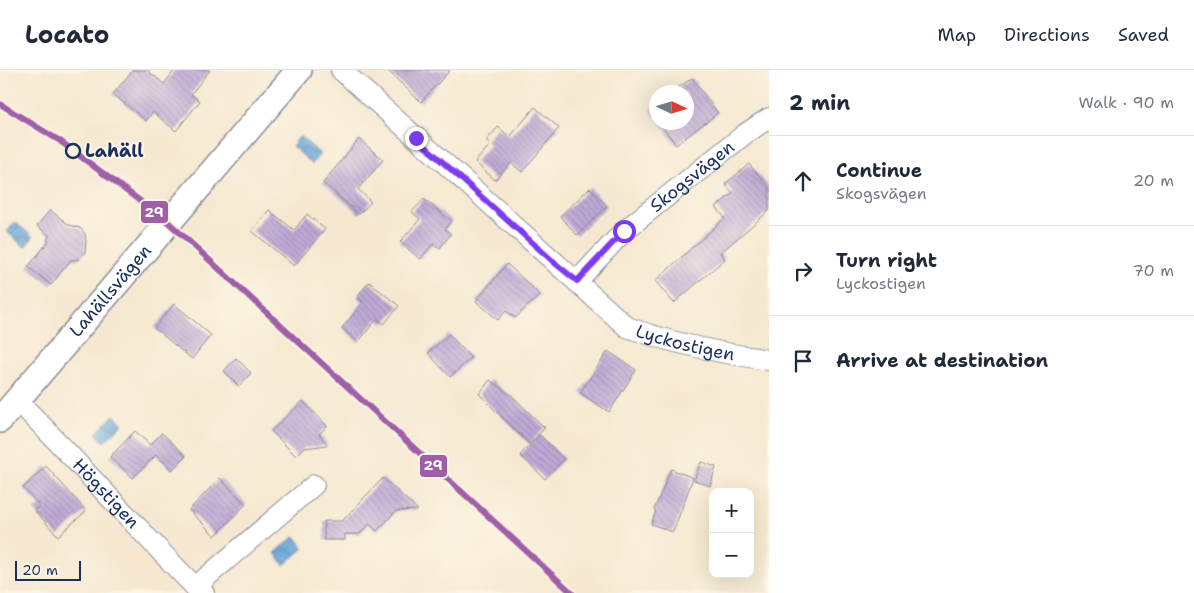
<!DOCTYPE html>
<html lang="en">
<head>
<meta charset="utf-8">
<style>
	body { margin:0; font-family:"Shantell Sans",sans-serif; background:#f6f6f7; color:#1f2937 }
	.controls { position:absolute; right:15px; bottom:15px; display:grid; overflow:hidden; border-radius:10px; box-shadow:0 5px 20px #0002 }
	.controls button { width:45px; height:45px; display:grid; place-items:center; padding:0; border:0; border-bottom:1px solid #e0e1e3; background:#fff; color:#1f2937; font:25px sans-serif }
	.compass { position:absolute; left:649px; top:15px; width:45px; height:45px; border-radius:50%; background:#fff; box-shadow:0 5px 20px #0002; rotate:94deg }
	.scale { position:absolute; left:15px; bottom:12px; width:66px; box-sizing:border-box; padding-left:5px; border:2px solid #1b2f5e; border-top:0; font-size:14px; line-height:18px; white-space:nowrap; color:#1b2f5e; -webkit-text-stroke:4px #fcf5e5; paint-order:stroke }
	.stop { position:absolute; width:15px; height:15px; margin:-11px; border:4px solid #7c3aed; border-radius:50%; background:#fff }
	.stop.end { background:#7c3aed; border-color:#fff; box-shadow:0 1px 5px #0008 }
	.list { margin:0; padding:0; list-style:none }
	h2 { display:flex; justify-content:space-between; align-items:center; height:65px; margin:0; padding:0 20px; font-size:21px }
	h2 small { font-size:16px; font-weight:400; color:#747a83 }
	.list li { display:grid; grid-template-columns:32px 1fr auto; gap:15px; align-items:center; box-sizing:border-box; height:90px; padding:0 20px; border-top:1px solid #e0e1e3 }
	.list b { display:block; font-size:19px; white-space:nowrap }
	.list p { margin:0; font-size:16px; white-space:nowrap; color:#747a83 }
	.list em { font-size:16px; font-style:normal; color:#747a83 }
	.icon { flex:none; width:28px; height:28px; fill:none; stroke:currentColor; stroke-width:2; stroke-linecap:round; stroke-linejoin:round }
	.map { position:relative; flex:none; width:769px; height:523px; overflow:hidden }
	header { display:flex; align-items:center; gap:30px; box-sizing:border-box; height:70px; padding:0 25px; background:#fff; border-bottom:1px solid #e0e1e3 }
	header strong { font-size:24px }
	nav { display:flex; gap:28px; margin-inline-start:auto; font-size:18px }
	main { display:flex }
	aside { flex:1; background:#fff }
	.map>svg:first-child { display:block }
	.water { fill:url(#water-waves); stroke:#40699a }
	.building { fill:url(#building-back-hatch) }
	.lines { fill:none; stroke-linecap:round; stroke-linejoin:round }
	.minor-casing { stroke:#888c97; stroke-width:22 }
	.tertiary-casing { stroke:#888c97; stroke-width:28 }
	.minor { stroke:#fff; stroke-width:20 }
	.tertiary { stroke:#fff; stroke-width:25 }
	.rail-1-casing { stroke:#fcf5e5; stroke-width:10 }
	.rail-1 { stroke:#a05ea6; stroke-width:6 }
	.route { stroke:#7c3aed; stroke-width:6 }
	.stop-dot { fill:#fcf5e5; stroke:#1b2f5e; stroke-width:2.5 }
	.labels { text-anchor:middle; stroke-width:4.5; stroke-linejoin:round; paint-order:stroke }
	.stop-label { font-size:18px; font-weight:bold; fill:#1b2f5e; stroke:#fcf5e5; text-anchor:start }
	.street-label { font-size:18px; fill:#1b2f5e; stroke:#fcf5e5 }
	.line-badge { stroke:#fcf5e5; stroke-width:2 }
	.badge-label { font-size:14px; text-anchor:middle; font-weight:bold; fill:#fff }
</style>
</head>
<body>
<header>
<strong>Locato</strong>
<nav><a>Map</a><a>Directions</a><a>Saved</a></nav>
</header>
<main>
<div class="map">
<svg width="769" height="523" viewBox="0 0 769 523">
	<defs>
		<pattern id="water-waves" width="16" height="10" patternUnits="userSpaceOnUse" patternTransform="scale(1.25)"><rect width="16" height="10" fill="#65a3d7"/><path d="M0 5q4-4 8 0t8 0" fill="none" stroke="#5285b2"/></pattern>
		<pattern id="building-back-hatch" width="6" height="6" patternUnits="userSpaceOnUse" patternTransform="scale(1.25)"><rect width="6" height="6" fill="#bfaad6"/><path d="M-1 5l2 2M0 0l6 6M5-1l2 2" fill="none" stroke="#9a8bb1"/></pattern>
	</defs>
	<rect width="100%" height="100%" fill="#fcf5e5"/>
	<filter id="ink" filterUnits="userSpaceOnUse"><feTurbulence type="fractalNoise" baseFrequency=".02" numOctaves="2"/><feDisplacementMap in="SourceGraphic" scale="10" xChannelSelector="R" yChannelSelector="G"/><feConvolveMatrix kernelMatrix="1 2 1 2 8 2 1 2 1" color-interpolation-filters="sRGB"/></filter>
	<filter id="wash" filterUnits="userSpaceOnUse"><feTurbulence type="fractalNoise" baseFrequency=".0096" numOctaves="4" result="noise"/><feDisplacementMap in="SourceGraphic" scale="20" xChannelSelector="R" yChannelSelector="G"/><feGaussianBlur stdDeviation="1.12" result="paint"/><feColorMatrix in="noise" values="0 0 0 0 0 0 0 0 0 0 0 0 0 0 0 0 0 1.4 0 .05"/><feComposite in="paint" operator="in"/></filter>
	<g filter="url(#wash)">
		<rect width="100%" height="100%" fill="#f6e8d0"/>
		<g class="water">
			<path d="M300 66 320 84 312 94 292 76Z"/>
			<path d="M15 152 33 167 25 177 7 162Z"/>
			<path d="M114 345 123 354 104 372 96 363Z"/>
			<path d="M295 466 304 478 284 495 275 483Z"/>
		</g>
		<g id="blocks">
			<g class="building">
				<path d="M133 0H147L164 14 175 0H210L191 24 200 31 176 61 153 42 146 51 113 24Z"/>
				<path d="M387 0H450L421 32Z"/>
				<path d="M692 8 718 43 676 75 659 52H686V22H672Z"/>
				<path d="M656 35V49L650 40Z"/>
				<path d="M535 37 559 58 522 102 511 93 495 110 475 92 490 75 486 71 498 57 510 67Z"/>
				<path d="M359 69 383 90 358 119 371 132 359 144 323 113Z"/>
				<path d="M749 94 769 117V141L720 183 725 189 674 233 655 211 725 148 716 137 733 123 725 114Z"/>
				<path d="M590 118 607 136 577 165 560 146Z"/>
				<path d="M424 129 452 151 445 159 451 164 439 179 433 174 420 189 400 172 420 149 412 142Z"/>
				<path d="M50 140 69 155 80 158 85 164 86 171 85 182 79 189 71 190 51 215 28 197 49 171 47 169 50 166 37 156Z"/>
				<path d="M269 140 294 160 307 144 325 159 294 196 252 161Z"/>
				<path d="M507 194 540 225 515 248 506 241 498 250 476 231Z"/>
				<path d="M369 212 399 236 384 254 377 249 358 272 342 258 363 232 357 227Z"/>
				<path d="M174 234 211 265 192 289 154 258Z"/>
				<path d="M449 264 471 288 450 307 428 283Z"/>
				<path d="M608 281 636 300 609 342 580 323Z"/>
				<path d="M236 288 251 303 239 316 224 301Z"/>
				<path d="M490 310 512 326 545 358 529 374 479 324Z"/>
				<path d="M303 331 327 356 319 364 328 375 304 378 296 386 271 361Z"/>
				<path d="M135 361 150 375 162 363 186 386 172 400 156 385 133 408 110 387Z"/>
				<path d="M540 365 564 389 545 409 520 385Z"/>
				<path d="M701 392 716 397 710 416 694 410Z"/>
				<path d="M46 396 86 441 58 466 34 440 40 436 23 418Z"/>
				<path d="M671 399 693 408 673 462 651 454 656 441 654 440Z"/>
				<path d="M220 408 246 434 215 466 189 440Z"/>
				<path d="M383 408 418 440 396 441 377 461 369 454 360 464H345V470H324V451H342Z"/>
			</g>
		</g>
	</g>
	<g filter="url(#ink)">
		<use href="#blocks" fill-opacity="0" stroke="#888c97" stroke-width="1"/>
		<g class="lines">
			<g class="minor-casing">
				<g id="minor">
					<path id="s1" d="M341 0 627 257C673 274 720 283 769 290"/>
					<path id="s2" d="M577 211 624 161 745 64 769 48"/>
					<path id="s3" d="M17 330C77 391 135 456 195 517L204 523"/>
					<path d="M195 517 314 415"/>
				</g>
			</g>
			<g class="tertiary-casing">
				<g id="tertiary">
					<path id="s4" d="M0 350 299 0"/>
				</g>
			</g>
			<use href="#minor" class="minor"/>
			<use href="#tertiary" class="tertiary"/>
			<g class="rail-1-casing">
				<path id="rail-1" d="M0 34 60 71 168 152 572 523"/>
			</g>
			<use href="#rail-1" class="rail-1"/>
		</g>
	</g>
	<g class="lines" filter="url(#ink)">
		<path class="route" d="M416 68 556 194 577 211 624 161"/>
	</g>
	<circle class="stop-dot" cx="73" cy="81" r="7"/>
	<g class="labels">
		<g class="stop-label">
			<text x="85" y="87">Lahäll</text>
		</g>
		<g class="street-label">
			<text dy="6" stroke="none"><textPath href="#s2" startOffset="156">Skogsvägen</textPath></text>
			<text dy="6" stroke="none"><textPath href="#s4" startOffset="170">Lahällsvägen</textPath></text>
			<text dy="6" stroke="none"><textPath href="#s1" startOffset="445">Lyckostigen</textPath></text>
			<text dy="6" stroke="none"><textPath href="#s3" startOffset="129">Högstigen</textPath></text>
		</g>
	</g>
	<g class="line-badge">
		<rect x="140" y="130" width="29" height="24" rx="5" fill="#a05ea6"/>
		<rect x="419" y="384" width="29" height="24" rx="5" fill="#a05ea6"/>
	</g>
	<g class="badge-label">
		<text x="154" y="147">29</text>
		<text x="433" y="400">29</text>
	</g>
</svg>
<div class="controls">
<button>+</button>
<button>−</button>
</div>
<svg class="compass" viewBox="-18 -18 36 36"><path d="M0-13l5 13h-10z" fill="#e53935"/><path d="M0 13l5-13h-10z" fill="#747a83"/></svg>
<div class="scale">20 m</div>
<div class="stop" style="left:624px;top:161px"></div>
<div class="stop end" style="left:416px;top:68px"></div>
</div>
<aside>
<h2>2 min<small>Walk · 90 m</small></h2>
<ul class="list">
<li><svg class="icon" aria-label="ahead" viewBox="0 0 24 24"><path d="M12 20V5M6 11l6-6 6 6"/></svg><div><b>Continue</b><p>Skogsvägen</p></div><em>20 m</em></li>
<li><svg class="icon" aria-label="right" viewBox="0 0 24 24"><path d="M7 20v-9h11M14 6l5 5-5 5"/></svg><div><b>Turn right</b><p>Lyckostigen</p></div><em>70 m</em></li>
<li><svg class="icon" aria-label="arrive" viewBox="0 0 24 24"><path d="M6 21V4h12l-3 4 3 4H6"/></svg><div><b>Arrive at destination</b></div></li>
</ul>
</aside>
</main>
</body>
</html>
